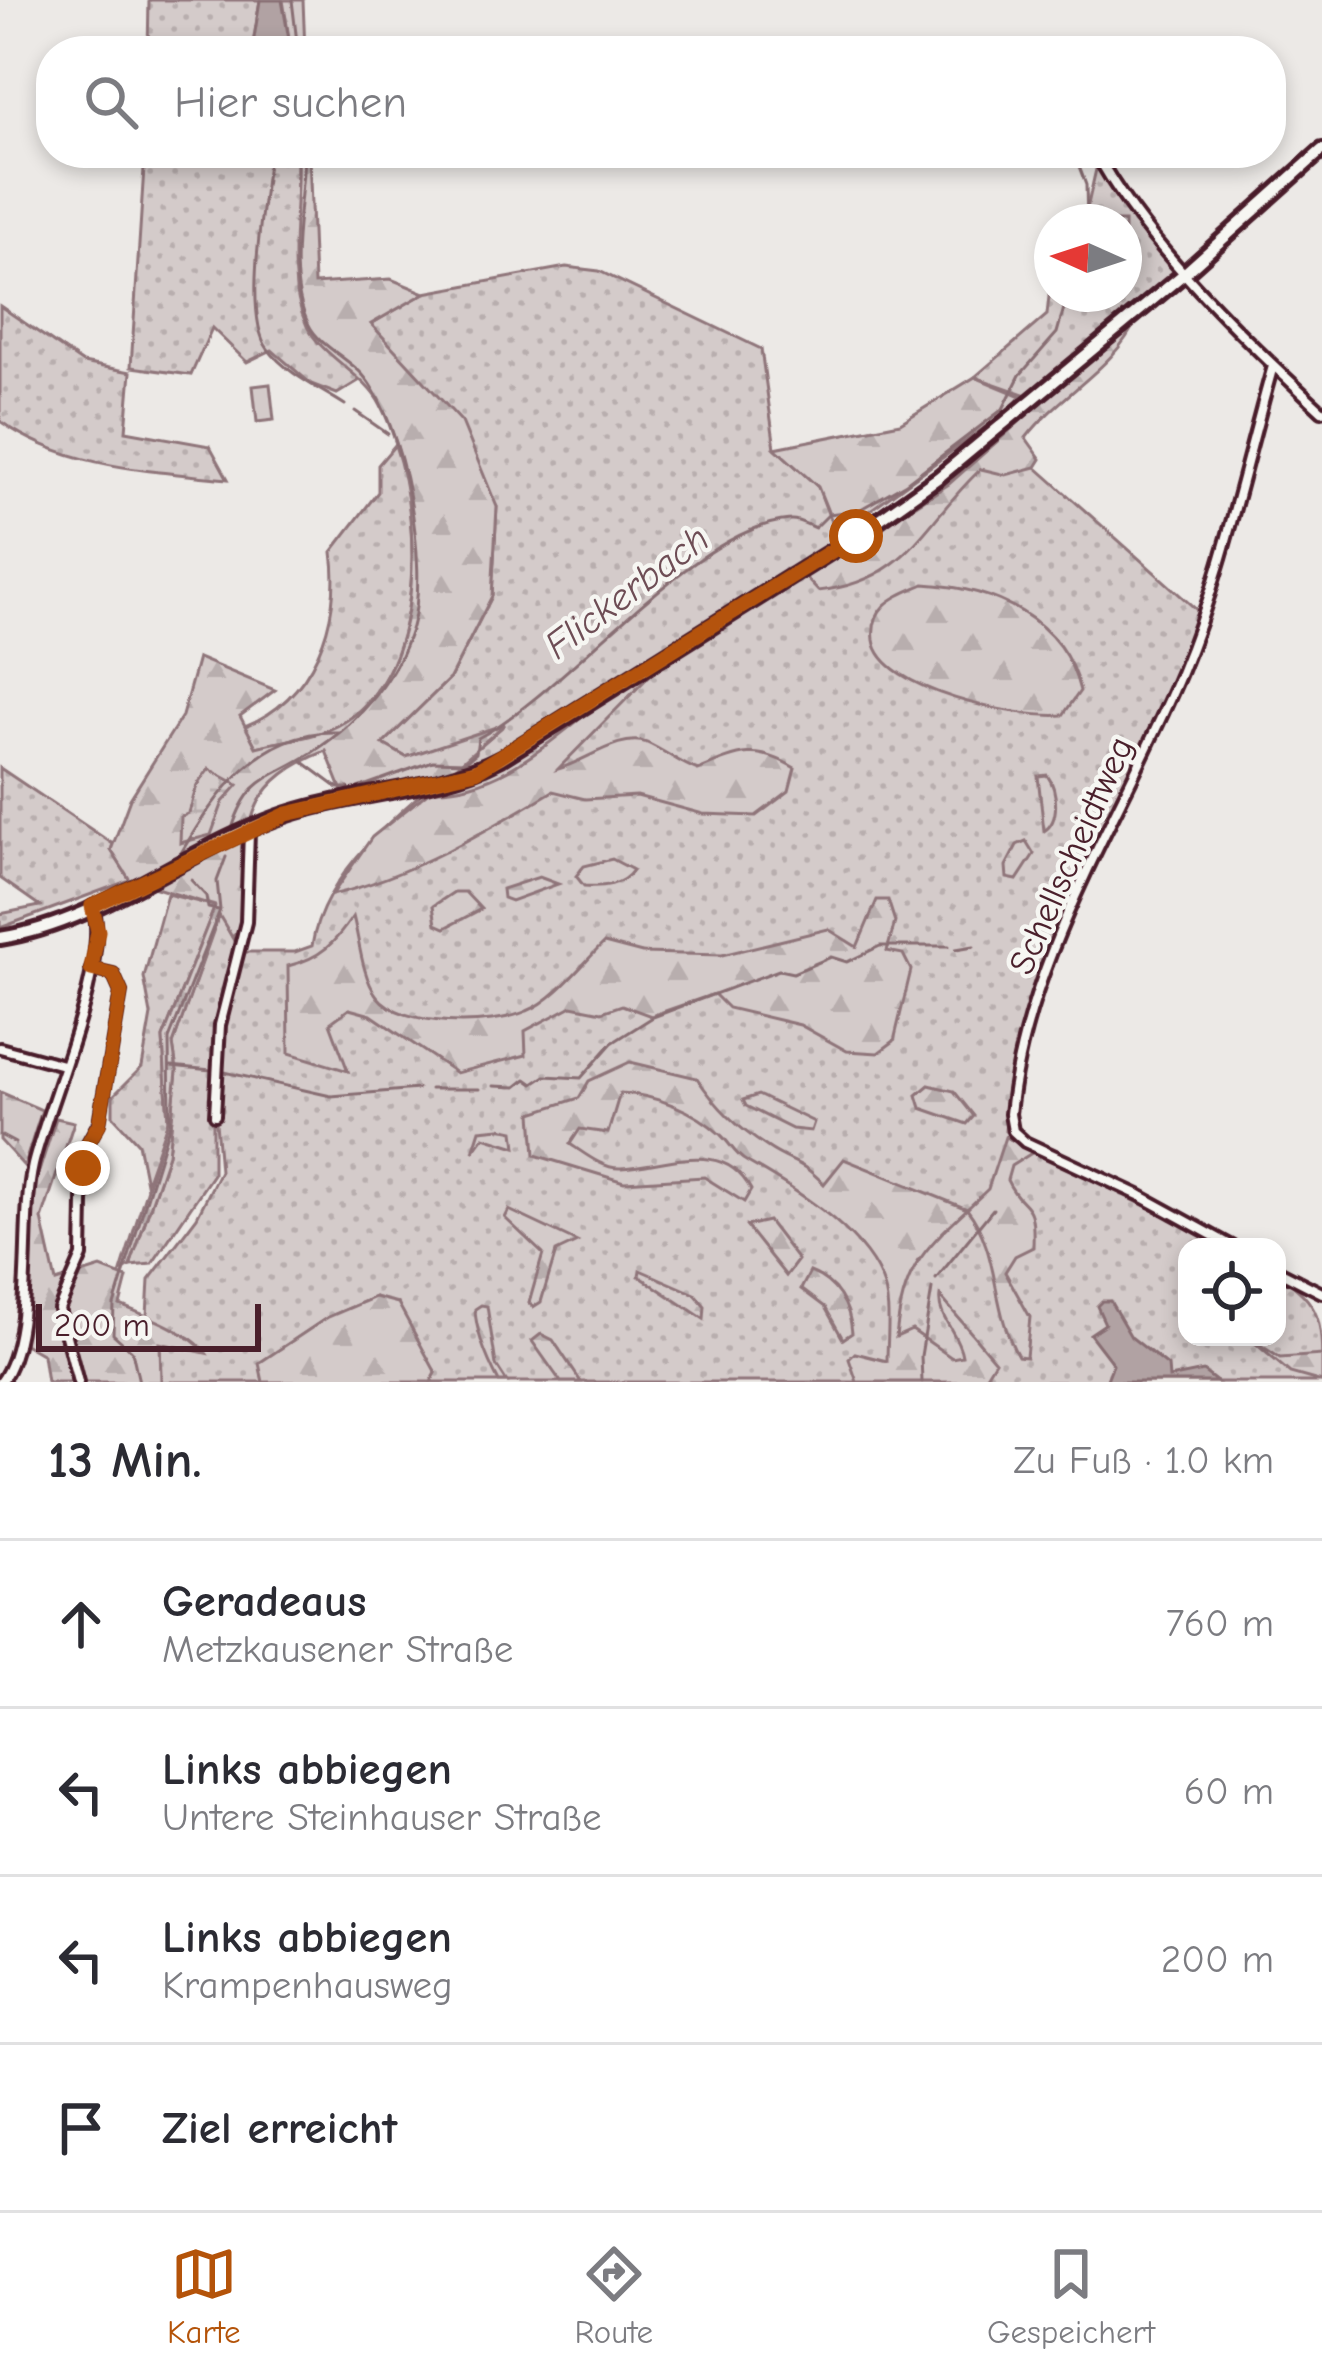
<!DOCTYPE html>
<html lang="de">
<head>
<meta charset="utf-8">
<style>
	body { margin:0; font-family:"Comic Neue",sans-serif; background:#f7f7f7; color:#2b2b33 }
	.controls { position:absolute; right:36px; bottom:36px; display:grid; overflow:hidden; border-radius:24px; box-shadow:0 6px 18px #0003 }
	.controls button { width:108px; height:108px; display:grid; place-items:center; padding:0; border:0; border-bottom:3px solid #e1e1e2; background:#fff; color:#2b2b33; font:60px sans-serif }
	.compass { position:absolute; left:1034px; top:204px; width:108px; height:108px; border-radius:50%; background:#fff; box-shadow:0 6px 18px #0003; rotate:273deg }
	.scale { position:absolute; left:36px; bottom:30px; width:225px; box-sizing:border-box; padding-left:12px; border:6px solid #4a1f2b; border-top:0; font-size:33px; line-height:42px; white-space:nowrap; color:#4a1f2b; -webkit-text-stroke:9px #f6f6f2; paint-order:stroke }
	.stop { position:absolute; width:36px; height:36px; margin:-27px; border:9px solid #b45309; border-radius:50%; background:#fff }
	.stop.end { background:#b45309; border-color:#fff; box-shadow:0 3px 12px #0008 }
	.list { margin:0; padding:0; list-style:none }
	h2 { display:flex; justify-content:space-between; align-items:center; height:156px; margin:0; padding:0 48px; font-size:51px }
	h2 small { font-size:39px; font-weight:400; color:#7c7c81 }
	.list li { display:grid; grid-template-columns:78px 1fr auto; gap:36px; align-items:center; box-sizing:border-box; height:168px; padding:0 48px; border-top:3px solid #e1e1e2 }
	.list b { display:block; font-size:45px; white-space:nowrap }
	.list p { margin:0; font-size:39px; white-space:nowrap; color:#7c7c81 }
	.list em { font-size:39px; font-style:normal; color:#7c7c81 }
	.icon { flex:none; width:66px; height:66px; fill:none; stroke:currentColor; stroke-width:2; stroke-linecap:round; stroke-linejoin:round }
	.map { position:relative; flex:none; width:1322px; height:1382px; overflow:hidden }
	.search { position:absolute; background:#fff; box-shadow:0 6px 18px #0003; left:36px; right:36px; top:36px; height:132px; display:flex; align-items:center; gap:30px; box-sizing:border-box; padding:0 42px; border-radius:48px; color:#7c7c81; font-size:45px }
	.sheet { height:828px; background:#fff }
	nav { display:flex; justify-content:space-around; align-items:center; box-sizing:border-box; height:168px; border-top:3px solid #e1e1e2; background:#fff; font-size:33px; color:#7c7c81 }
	nav a { display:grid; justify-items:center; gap:6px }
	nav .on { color:#b45309 }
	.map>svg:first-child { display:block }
	.grass { fill:url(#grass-dots); stroke:#8f757a; stroke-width:3 }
	.forest { fill:url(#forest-firs); stroke:#8f757a; stroke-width:3 }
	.wetland { fill:url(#wetland-marsh); stroke:#8f757a; stroke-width:3 }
	.garden { fill:#d4cbca; stroke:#8f757a; stroke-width:3 }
	.water { fill:#b1a2a3; stroke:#886e73; stroke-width:3 }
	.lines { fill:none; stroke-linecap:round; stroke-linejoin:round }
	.stream { stroke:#886e73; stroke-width:3 }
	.minor-casing { stroke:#4a1f2b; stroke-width:16 }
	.secondary-casing { stroke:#4a1f2b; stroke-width:20 }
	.minor { stroke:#f6f6f2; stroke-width:8 }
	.secondary { stroke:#f6f6f2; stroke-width:10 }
	.route { stroke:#b45309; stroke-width:15 }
	.labels { text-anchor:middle; stroke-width:9; stroke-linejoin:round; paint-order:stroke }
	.street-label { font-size:36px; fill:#4a1f2b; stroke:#f6f6f2 }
	.water-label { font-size:39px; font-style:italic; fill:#6e4d55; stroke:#f6f6f2 }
</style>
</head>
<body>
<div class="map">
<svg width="1322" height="1382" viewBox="0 0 1322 1382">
	<defs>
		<pattern id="grass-dots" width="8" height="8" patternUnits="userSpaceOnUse" patternTransform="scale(3)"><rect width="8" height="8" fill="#d4cbca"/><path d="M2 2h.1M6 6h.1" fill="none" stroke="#b8aeae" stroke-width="1.8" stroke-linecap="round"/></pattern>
		<pattern id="forest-firs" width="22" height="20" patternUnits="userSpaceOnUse" patternTransform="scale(3)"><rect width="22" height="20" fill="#d4cbca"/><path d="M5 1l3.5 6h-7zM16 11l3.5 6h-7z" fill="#b8aeae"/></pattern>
		<pattern id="wetland-marsh" width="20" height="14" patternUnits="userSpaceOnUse" patternTransform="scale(3)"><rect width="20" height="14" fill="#d4cbca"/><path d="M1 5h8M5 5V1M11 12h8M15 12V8" fill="none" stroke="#b8aeae"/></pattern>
	</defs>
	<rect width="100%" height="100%" fill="#ece9e6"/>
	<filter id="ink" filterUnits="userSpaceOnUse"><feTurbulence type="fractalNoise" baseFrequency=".00833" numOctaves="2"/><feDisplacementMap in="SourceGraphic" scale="24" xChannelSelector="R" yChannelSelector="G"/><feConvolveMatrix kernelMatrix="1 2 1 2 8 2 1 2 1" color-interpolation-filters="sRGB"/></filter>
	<g filter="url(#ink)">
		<g class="grass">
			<path d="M149 0H260L252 51H148Z"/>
			<path d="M145 153H297L296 293 360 380 337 394 311 384 272 350 247 362 212 328 191 375 131 367Z"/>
			<path d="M1097 165C1113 195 1172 252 1176 274L1029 396 975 377 1047 315 1052 269V294H1124V222H1084Z"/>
			<path d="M566 267 599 271 761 349 775 448 818 487 842 551 949 484 1008 433 1036 467 1199 612C1141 787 1023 944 1005 1131L1038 1153 1228 1247H1187V1337H1277V1273C1322 1306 1322 1317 1322 1382H431L436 1372 375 1297 328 1317 260 1363 263 1382H161L160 1343 204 1351C188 1331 167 1331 147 1316L149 1280 197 1217 220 1171 213 1086V1174L152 1264 130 1266 168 1154 177 1071 173 1044 219 913 240 952H295L312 946C325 857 437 783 502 727L406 757 383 744 450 678 492 596 497 507 371 324 425 293Z"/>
			<path d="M0 306 83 363 131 372 126 431 210 446 228 479C151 471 65 468 0 421Z"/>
			<path d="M395 445C423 528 426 689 328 730 307 739 279 741 256 747L245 726C313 699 342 621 332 552L378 492V465Z"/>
			<path d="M0 768 113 844 111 850 130 880 0 928V914L40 906 0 878Z"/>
			<path d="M167 894 215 906 163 1038 168 1120 146 1183 138 1143 113 1116V1096L142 1067 151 1015 144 977Z"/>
		</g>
		<g class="forest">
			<path d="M283 0H303L305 51H291Z"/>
			<path d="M297 153H309L314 284 391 279 425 293 371 324 462 422 497 507 492 596 450 678 383 744 406 757 505 724 447 775 344 796 326 751C228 788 252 846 239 931L232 937 219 915 173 1044 177 1071 168 1154 130 1266 121 1272 168 1120 163 1038 215 906 130 880 111 850 130 799 182 716 198 658 275 690 240 716 256 747C279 741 306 739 328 730 436 687 424 491 381 406 365 374 322 357 307 326 283 275 300 208 297 153Z"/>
			<path d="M1137 318C1115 369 1060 393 1026 438L1041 459 1036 467 1006 475 981 469C922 524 909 581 818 591L804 576 949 484Z"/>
			<path d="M975 377 1021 396 1013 407 837 534 818 487 775 448 900 423Z"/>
			<path d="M924 584C993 588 1063 618 1080 691L1063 715C1019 719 881 691 874 640 870 604 895 597 924 584Z"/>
			<path d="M657 668 558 769C584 762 622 732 647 743 665 751 679 763 698 770 738 753 756 744 795 768L789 791 756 816 703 814 637 796 585 799 553 791C485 832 410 876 332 895L372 837 431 790C522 793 580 702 657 668Z"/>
			<path d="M1047 775C1058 790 1060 821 1044 831L1038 776Z"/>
			<path d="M1026 841 1034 854 1017 880 1007 878 1006 866 1017 845Z"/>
			<path d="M612 859 633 870C622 886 603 887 584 886L576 876 584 866Z"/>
			<path d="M539 877 558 884 511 901 503 898 502 889Z"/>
			<path d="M454 892H465L481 909 445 928 436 924 433 906Z"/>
			<path d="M877 900H888L895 922 887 951 903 954 911 970 894 1041 878 1053 847 1051 800 1025 728 1008 714 994 651 1016 622 1005 602 1012 572 1006 525 1031 526 1055 456 1073 371 1015 349 1009 330 1023 348 1071 289 1053 288 966C321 958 335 943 353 916 359 939 362 977 377 996 401 1028 491 1027 527 1011 555 1000 583 963 604 943L642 953 722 955 828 929 857 947Z"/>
			<path d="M630 1062 697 1078C717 1108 737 1127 767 1147 792 1164 800 1159 824 1184L844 1159 967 1209 988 1189 1005 1137 1035 1151 1011 1166 1007 1180C1023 1214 1035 1194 1033 1247L1015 1256 1005 1272 1030 1317 1026 1357 1018 1356C991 1309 1000 1251 967 1209 919 1253 903 1272 896 1337L912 1330 952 1358 962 1356C959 1333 937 1318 940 1296L995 1361 982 1382H857L849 1359 855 1353 887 1361C887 1334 892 1303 881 1278 860 1228 790 1186 746 1161 736 1156 729 1142 721 1135 694 1110 656 1095 620 1093L608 1133 580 1129 570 1144C584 1153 603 1169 621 1168 666 1166 724 1137 751 1190L744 1202 704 1177 624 1182 535 1155 532 1113 579 1098 589 1081Z"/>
			<path d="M929 1085 954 1091 974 1116 967 1124 921 1108 917 1095Z"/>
			<path d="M0 1092 42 1110 24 1166 0 1140Z"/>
			<path d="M758 1095 814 1122 811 1131 792 1129 746 1106 743 1100Z"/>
			<path d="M56 1118 74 1122 42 1219 56 1282 101 1268 127 1278 120 1305C147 1316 188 1331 206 1353L160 1343 161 1382H47L43 1355 24 1344 29 1203Z"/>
			<path d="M500 1128 514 1131 516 1147 484 1137 473 1152 480 1130Z"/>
			<path d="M509 1210 577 1242 556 1252 541 1302 533 1307 529 1303 543 1254 505 1218Z"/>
			<path d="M768 1221 798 1260 786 1276 746 1226Z"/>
			<path d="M640 1270 695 1294 705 1306 704 1319 639 1276Z"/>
			<path d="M810 1272C836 1282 850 1305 852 1333L843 1339 825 1307 801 1289Z"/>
			<path d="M375 1297 398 1303 436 1373 431 1382H263L259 1363 328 1317Z"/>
			<path d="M481 1305 487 1306 496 1365 507 1382H499C488 1361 476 1333 475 1309Z"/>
			<path d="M541 1334 553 1340 581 1382H561L532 1341Z"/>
			<path d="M1248 1337 1280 1358 1322 1355V1382L1290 1373Z"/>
		</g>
		<path class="wetland" d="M209 769 238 785 223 802 211 835 180 843 181 817 189 813 197 785Z"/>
		<path class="garden" d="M270 384 274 420 257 422 253 386Z"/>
		<g class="water">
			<path d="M260 0H282L291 51H252Z"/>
			<path d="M1102 1301H1110L1131 1337 1168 1366 1169 1378 1203 1371 1217 1382H1106L1113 1364 1090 1334 1105 1324 1097 1306Z"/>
		</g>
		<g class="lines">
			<g class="stream">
				<path d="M292 0 298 51"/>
				<path d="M269 153C265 197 242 316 268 349 287 374 319 388 345 405"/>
				<path d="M1074 153 1086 185 1087 222"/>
				<path d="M355 411 388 434"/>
				<path d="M303 762 338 788H349"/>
				<path d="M358 788 433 761 465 762 476 753 478 738C567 691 693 527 790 520 799 519 807 525 815 528L829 514 859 510 906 483 1003 409 1020 375 1057 333 1068 294"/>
				<path d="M232 829C249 775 270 780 313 752 360 721 395 682 412 627 430 567 404 422 362 374 347 358 318 344 309 325 284 276 303 206 304 153"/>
				<path d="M181 853C217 792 261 729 339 732"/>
				<path d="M191 880 206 896 208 908 219 910"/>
				<path d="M956 949 974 946"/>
				<path d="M171 1066 211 1070"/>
				<path d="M220 1071 331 1096 418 1089"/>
				<path d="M494 1086 516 1087 526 1079 533 1084 545 1076 581 1078 612 1043 653 1017 779 970 793 973 831 957 847 962 880 946H949"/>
				<path d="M430 1089H479"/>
				<path d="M0 1135 15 1143"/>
				<path d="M936 1279 993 1209"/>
				<path d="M139 1382 132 1351 113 1334 114 1305 170 1123 169 1039 220 910 217 881 226 857"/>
				<path d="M922 1382 921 1356 932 1289"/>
			</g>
			<g class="minor-casing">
				<g id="minor">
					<path d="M1096 153C1144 243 1246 341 1322 411"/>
					<path d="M0 1048 63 1065"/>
					<path d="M215 1115 220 1025 246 922 249 832"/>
					<path d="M1234 1247 1139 1195 1025 1142 1013 1131 1010 1114C1026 957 1121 816 1181 673 1222 575 1244 468 1273 366"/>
					<path d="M1277 1270 1322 1293"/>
					<path d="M1 1382C36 1335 19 1227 33 1165 48 1101 111 965 93 906"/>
					<path d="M78 1382 59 1309 82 1256 84 1150 99 1123 121 992 113 974 91 969"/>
				</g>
			</g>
			<g class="secondary-casing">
				<path id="secondary" d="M0 938C103 922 190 846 288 814 358 791 435 792 501 758L856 536 939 477 1186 272 1322 150"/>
			</g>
			<use href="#minor" class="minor"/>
			<use href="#secondary" class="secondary"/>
		</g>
	</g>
	<g class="lines" filter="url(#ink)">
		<path class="route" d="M83 1168 84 1150 99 1124 121 992 113 974 91 969 98 931 92 906 287 814 476 771 856 536"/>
	</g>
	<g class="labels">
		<g class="street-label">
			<text transform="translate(1070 855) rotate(-66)" y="13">Schellscheidtweg</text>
		</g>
		<g class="water-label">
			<text transform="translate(626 591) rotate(-37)" y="14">Flickerbach</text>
		</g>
	</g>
</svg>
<div class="controls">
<button><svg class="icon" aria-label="locate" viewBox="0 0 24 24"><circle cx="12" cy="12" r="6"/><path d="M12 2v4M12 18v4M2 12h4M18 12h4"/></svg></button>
</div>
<svg class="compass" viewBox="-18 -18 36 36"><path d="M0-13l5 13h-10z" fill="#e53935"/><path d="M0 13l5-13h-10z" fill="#7c7c81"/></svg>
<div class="scale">200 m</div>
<div class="stop" style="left:856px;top:536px"></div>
<div class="stop end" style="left:83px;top:1168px"></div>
<div class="search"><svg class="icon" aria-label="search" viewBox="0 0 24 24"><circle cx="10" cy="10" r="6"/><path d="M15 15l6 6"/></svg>Hier suchen</div>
</div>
<section class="sheet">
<h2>13 Min.<small>Zu Fuß · 1.0 km</small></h2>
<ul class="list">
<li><svg class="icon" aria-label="ahead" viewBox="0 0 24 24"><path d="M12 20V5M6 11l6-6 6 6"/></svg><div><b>Geradeaus</b><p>Metzkausener Straße</p></div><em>760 m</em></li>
<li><svg class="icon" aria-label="left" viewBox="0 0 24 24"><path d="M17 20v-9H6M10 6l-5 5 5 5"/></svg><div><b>Links abbiegen</b><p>Untere Steinhauser Straße</p></div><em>60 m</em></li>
<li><svg class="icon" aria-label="left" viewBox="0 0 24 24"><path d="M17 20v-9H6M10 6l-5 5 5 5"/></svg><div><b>Links abbiegen</b><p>Krampenhausweg</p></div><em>200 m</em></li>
<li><svg class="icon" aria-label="arrive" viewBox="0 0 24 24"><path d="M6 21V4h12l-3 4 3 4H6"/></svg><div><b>Ziel erreicht</b></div></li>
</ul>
</section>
<nav>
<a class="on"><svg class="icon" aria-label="map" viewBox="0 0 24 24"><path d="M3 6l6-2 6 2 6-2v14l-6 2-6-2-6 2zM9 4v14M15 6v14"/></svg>Karte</a>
<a><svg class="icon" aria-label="directions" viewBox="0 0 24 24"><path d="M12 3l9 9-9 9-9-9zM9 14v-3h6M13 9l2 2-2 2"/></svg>Route</a>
<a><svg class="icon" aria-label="saved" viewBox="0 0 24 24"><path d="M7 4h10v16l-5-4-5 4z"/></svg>Gespeichert</a>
</nav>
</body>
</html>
